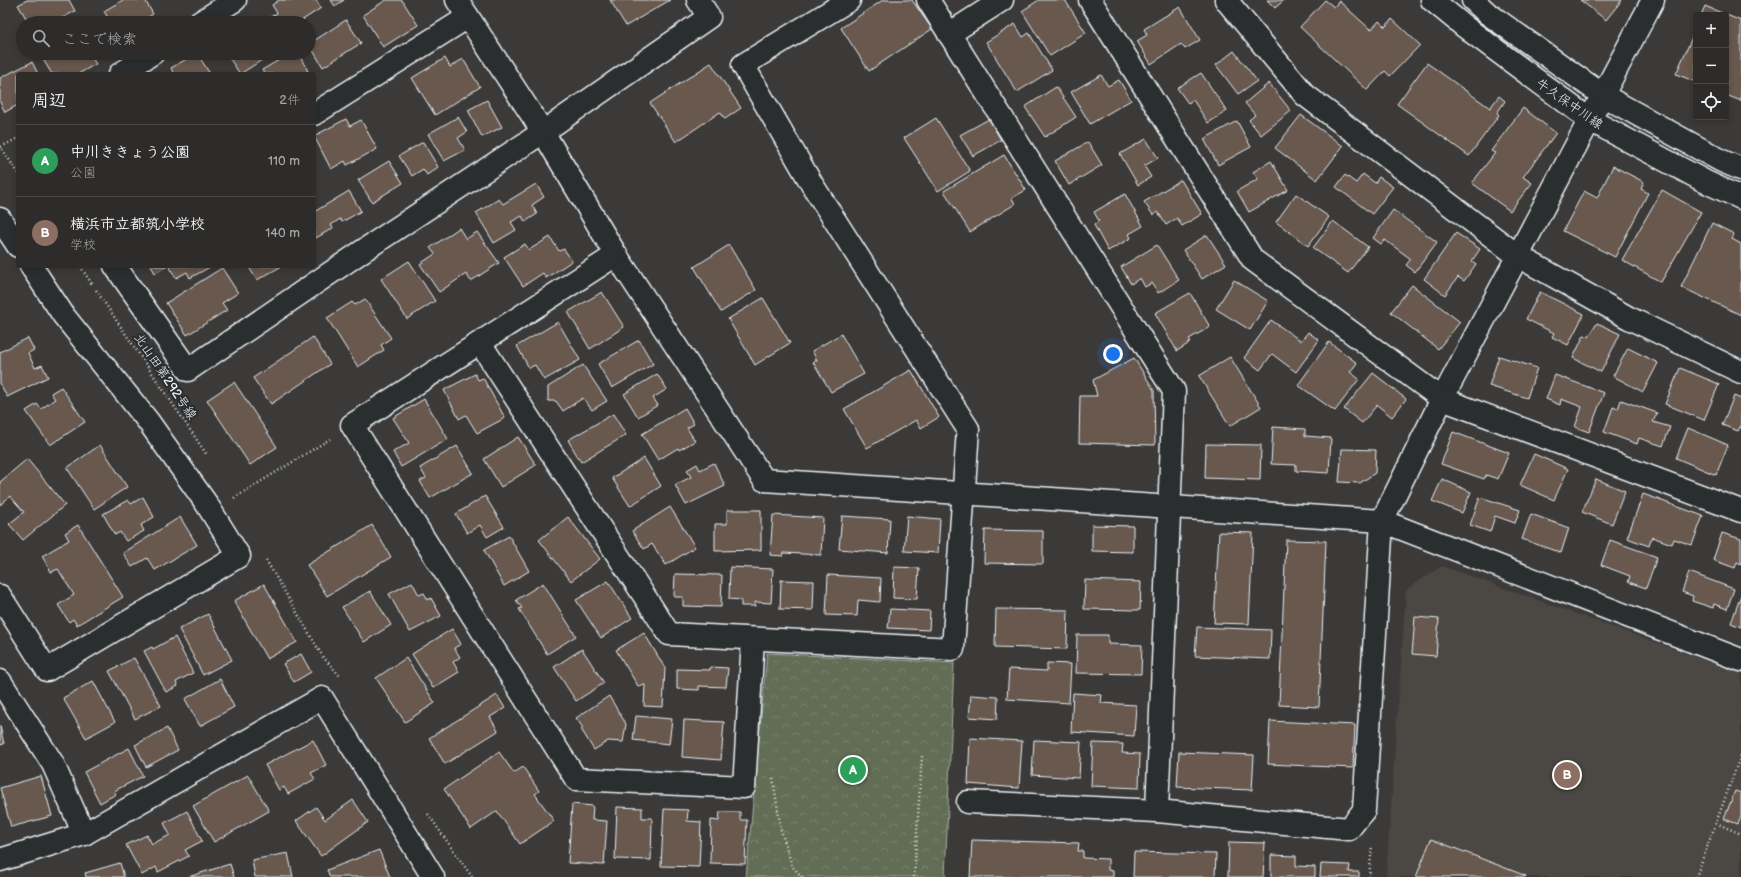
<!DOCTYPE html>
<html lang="ja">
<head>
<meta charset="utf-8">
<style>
	body { margin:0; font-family:"Balsamiq Sans","Klee One",sans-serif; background:#393836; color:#f1f3f6 }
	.controls { position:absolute; right:12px; top:12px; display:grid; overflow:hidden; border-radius:4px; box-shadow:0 2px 6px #0003 }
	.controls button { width:36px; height:36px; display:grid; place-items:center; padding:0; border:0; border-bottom:1px solid #484847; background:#2d2c2a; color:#f1f3f6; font:20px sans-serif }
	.you { position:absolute; left:1113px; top:354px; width:14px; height:14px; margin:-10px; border:3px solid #fff; border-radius:50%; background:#1a73e8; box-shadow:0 0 0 6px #1a73e833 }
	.badge { display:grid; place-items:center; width:26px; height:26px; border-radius:50%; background:#db2777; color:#fff; font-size:13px; font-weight:700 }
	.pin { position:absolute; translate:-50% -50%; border:2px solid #fff; box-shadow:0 1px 4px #0006 }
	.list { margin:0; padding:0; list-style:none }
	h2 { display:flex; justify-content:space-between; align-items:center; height:52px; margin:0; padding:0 16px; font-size:17px }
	h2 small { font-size:13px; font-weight:400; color:#a7a7a8 }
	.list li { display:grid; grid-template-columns:26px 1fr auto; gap:12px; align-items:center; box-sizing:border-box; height:72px; padding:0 16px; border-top:1px solid #484847 }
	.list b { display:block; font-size:15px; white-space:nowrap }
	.list p { margin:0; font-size:13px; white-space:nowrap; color:#a7a7a8 }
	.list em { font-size:13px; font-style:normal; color:#a7a7a8 }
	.icon { flex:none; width:22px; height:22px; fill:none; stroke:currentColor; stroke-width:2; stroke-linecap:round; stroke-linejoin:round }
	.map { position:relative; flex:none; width:1741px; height:877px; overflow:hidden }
	.search { position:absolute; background:#2d2c2a; box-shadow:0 2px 6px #0003; left:16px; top:16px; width:300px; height:44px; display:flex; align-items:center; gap:10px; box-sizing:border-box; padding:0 14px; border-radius:22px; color:#a7a7a8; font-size:15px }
	.panel { position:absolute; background:#2d2c2a; box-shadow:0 2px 6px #0003; left:16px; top:72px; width:300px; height:196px; border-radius:4px }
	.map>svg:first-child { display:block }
	.built { fill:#4c4643 }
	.park { fill:url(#park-crowns); stroke:#a5afa6 }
	.building { fill:#67594e; stroke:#e8f1f8 }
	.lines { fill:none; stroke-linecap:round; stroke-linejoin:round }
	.minor-casing { stroke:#e8f1f8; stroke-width:25 }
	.tertiary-casing { stroke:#e8f1f8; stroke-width:25 }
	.path { stroke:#e8f1f8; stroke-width:2.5; stroke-dasharray:1 3; stroke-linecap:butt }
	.minor { stroke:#2a2d2e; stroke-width:22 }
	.tertiary { stroke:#2a2d2e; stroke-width:22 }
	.labels { text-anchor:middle; stroke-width:4; stroke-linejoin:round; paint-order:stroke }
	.street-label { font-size:13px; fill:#e8f1f8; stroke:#2a2d2e }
</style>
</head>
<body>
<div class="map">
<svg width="1741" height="877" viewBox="0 0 1741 877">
	<defs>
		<pattern id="park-crowns" width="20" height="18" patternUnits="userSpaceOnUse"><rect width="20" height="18" fill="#626d54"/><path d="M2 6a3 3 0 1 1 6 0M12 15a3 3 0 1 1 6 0" fill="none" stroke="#78826d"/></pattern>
	</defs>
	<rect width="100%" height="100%" fill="#3c3a38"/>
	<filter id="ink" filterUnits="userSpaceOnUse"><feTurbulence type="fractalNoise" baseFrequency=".025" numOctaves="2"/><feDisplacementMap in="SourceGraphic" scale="8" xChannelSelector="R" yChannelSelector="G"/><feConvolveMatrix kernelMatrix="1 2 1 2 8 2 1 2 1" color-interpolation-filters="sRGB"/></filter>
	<g filter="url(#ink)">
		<path class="built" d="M1442 566 1741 673V877H1386L1406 590Z"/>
		<path class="park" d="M767 653 954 663 945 877H746Z"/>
		<g class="building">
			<path d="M27 0H69L75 11 53 23H29L18 5Z"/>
			<path d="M123 0H145L153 14 147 18 149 23H111L104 11Z"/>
			<path d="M279 0H316L321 8 298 23H270L267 19 277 13 272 5Z"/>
			<path d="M331 0H344L335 6Z"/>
			<path d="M386 0H402L418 25 383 47 363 15Z"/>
			<path d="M610 0H670L626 26Z"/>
			<path d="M883 0H912L932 29 869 71 841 28Z"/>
			<path d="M1039 0H1065L1086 33 1050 56 1022 11Z"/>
			<path d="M1267 0H1284L1275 8Z"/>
			<path d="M1325 0 1334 7 1339 1 1371 30 1379 21 1385 27 1392 19 1420 45 1390 76 1385 71 1367 90 1300 27Z"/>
			<path d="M1580 0H1622L1606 20Z"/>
			<path d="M1705 6 1741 21V101L1726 95V15H1701Z"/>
			<path d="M1180 7 1200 40 1185 49 1181 44 1151 64 1137 41 1147 35 1144 29Z"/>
			<path d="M346 20 361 43 323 67 309 44Z"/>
			<path d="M1015 24 1023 37 1029 33 1052 70 1017 92 986 42Z"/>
			<path d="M1696 28V82L1676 74Z"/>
			<path d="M1234 51 1257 81 1238 94 1216 65Z"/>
			<path d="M39 53H93L90 55 96 64 78 74H52Z"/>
			<path d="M197 53 210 74H174L171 68Z"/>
			<path d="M226 53H273L240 74Z"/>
			<path d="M291 53H298L308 71 302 74H265L262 70Z"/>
			<path d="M445 58 450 67 463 59 480 87 435 115 412 78Z"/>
			<path d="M32 62 38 74H18V105L5 112 0 102V78Z"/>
			<path d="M711 63 741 108 725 119 720 112 676 142 650 103Z"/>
			<path d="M1427 63 1490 108 1499 96 1505 101 1497 113 1499 115 1469 156 1397 104Z"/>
			<path d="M1201 73 1227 111 1208 123 1193 100 1188 103 1177 88Z"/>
			<path d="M1101 75 1108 86 1119 80 1131 100 1090 124 1071 92Z"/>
			<path d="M1269 83 1291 111 1261 135 1249 120 1255 115 1245 103Z"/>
			<path d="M1056 87 1076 117 1045 137 1025 107Z"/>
			<path d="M487 100 502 127 482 137 468 110Z"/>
			<path d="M1523 108 1556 133 1523 177 1532 183 1510 211 1472 183 1495 153 1491 151Z"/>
			<path d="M1301 115 1343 146 1317 180 1275 148Z"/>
			<path d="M458 117 467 132 458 138 465 150 444 161 428 134Z"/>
			<path d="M936 118 970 171 938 191 904 138Z"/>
			<path d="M346 119 350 126 361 120 377 149 347 165 345 161 331 169 314 136Z"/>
			<path d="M989 119 1001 140 973 156 960 135Z"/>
			<path d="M1237 121 1251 147 1218 165 1204 139Z"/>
			<path d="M1146 139 1158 158 1144 166 1151 177 1138 185 1120 154Z"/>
			<path d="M423 142 438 167 427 175 423 169 412 176 399 156Z"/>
			<path d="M1088 142 1102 165 1069 185 1055 161Z"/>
			<path d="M1004 155 1026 190 1012 198 1015 204 970 232 944 191Z"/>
			<path d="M389 161 403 183 372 202 358 180Z"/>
			<path d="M1271 161 1288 190 1249 212 1237 191 1258 179 1253 172Z"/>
			<path d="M1613 166 1644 182 1641 189 1648 193 1615 257 1563 231 1584 191 1597 198Z"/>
			<path d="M1363 174 1375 183 1379 177 1393 187 1372 214 1336 187 1345 175 1356 183Z"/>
			<path d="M1181 180 1202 214 1182 226 1177 218 1166 225 1158 212 1153 215 1144 202Z"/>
			<path d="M536 184 544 197 532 205 537 214 525 222 522 216 511 222 516 230 494 243 476 213 499 199 503 204Z"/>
			<path d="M1662 190 1701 212 1661 282 1622 260Z"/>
			<path d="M349 191 361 211 342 222 340 219 331 225 333 228 316 238 314 234V212Z"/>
			<path d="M1125 194 1143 226 1129 234 1131 238 1108 251 1094 225 1099 221 1094 212Z"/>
			<path d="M1296 194 1329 217 1308 246 1276 222Z"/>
			<path d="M1393 210 1437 242 1415 272 1406 265 1411 259 1385 240 1381 244 1373 238Z"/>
			<path d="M1333 221 1368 247 1348 273 1313 248Z"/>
			<path d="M1712 223 1734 234 1732 239 1741 244V315L1681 287Z"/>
			<path d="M459 228 466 239 477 232 499 263 471 281 466 274 439 292 420 264 435 254 430 248Z"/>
			<path d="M1456 233 1480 249 1472 261 1476 264 1464 281 1458 277 1445 295 1424 279Z"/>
			<path d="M1207 235 1226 264 1202 279 1183 250Z"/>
			<path d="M550 237 559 251 564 249 572 261 546 278 543 273 523 286 504 257 525 244 529 250Z"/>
			<path d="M729 245 756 290 721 312 694 267Z"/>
			<path d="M1157 245 1179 280 1158 293 1152 283 1145 287 1140 278 1131 284 1121 267Z"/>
			<path d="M409 261 435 301 407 319 381 279Z"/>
			<path d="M151 266H168L155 273Z"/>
			<path d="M169 266H209L210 267 190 278 187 272 176 278Z"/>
			<path d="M248 266H282L257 280Z"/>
			<path d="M222 268 238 293 222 303 227 310 187 335 166 303Z"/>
			<path d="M1234 280 1268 301 1250 330 1216 309Z"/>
			<path d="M1412 285 1460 322 1438 349 1391 312Z"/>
			<path d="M602 292 624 327 590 349 568 312Z"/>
			<path d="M1540 292 1584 314 1568 345 1552 337 1554 333 1526 319Z"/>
			<path d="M1190 293 1210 327 1189 339 1191 342 1177 351 1155 313Z"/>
			<path d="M763 298 790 343 755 365 728 319Z"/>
			<path d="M365 299 391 338 381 345 384 350 358 367 327 318 352 302 355 305Z"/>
			<path d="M1271 320 1301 341 1308 332 1319 340 1296 372 1272 354 1260 370 1244 358Z"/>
			<path d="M558 322 580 360 544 380 535 365 529 368 517 346Z"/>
			<path d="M1597 323 1620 334 1601 372 1573 358 1584 335 1589 337Z"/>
			<path d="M841 334 864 374 831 392 813 362 817 360 812 351Z"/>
			<path d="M313 337 330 364 271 404 253 378Z"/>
			<path d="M28 338 34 350 28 353 35 368 42 365 48 377 7 397 0 383V352Z"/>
			<path d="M639 340 653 364 612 388 598 364Z"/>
			<path d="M1329 342 1357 363 1350 372 1359 379 1335 411 1298 385Z"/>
			<path d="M1628 348 1658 363 1643 392 1613 376Z"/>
			<path d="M1499 356 1537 368 1527 398 1489 386Z"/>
			<path d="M1230 357 1261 407 1230 426 1199 376Z"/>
			<path d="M1134 358 1154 390 1155 445 1079 443 1080 396H1097L1093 380Z"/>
			<path d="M583 365 607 401 592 410 583 398 563 411 556 401H548V387Z"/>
			<path d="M1680 368 1719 384 1704 420 1665 404Z"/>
			<path d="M911 370 939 417 921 428 916 420 867 448 844 409Z"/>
			<path d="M1373 373 1406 399 1392 417 1377 405 1362 423 1344 409Z"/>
			<path d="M475 374 478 380 483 378 505 418 477 433 466 415 459 419 444 390Z"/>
			<path d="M657 374 667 389 653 398 658 405 638 417 624 394Z"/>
			<path d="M1555 375 1604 393 1589 432 1575 427 1582 407 1561 399 1560 405 1546 399Z"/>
			<path d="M234 382 277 447 250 465 207 400Z"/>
			<path d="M61 387 85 422 50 445 26 411 37 404 41 409 55 399 51 393Z"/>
			<path d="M1734 396 1741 399V428L1740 427 1738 431 1722 425Z"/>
			<path d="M424 399 448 439 401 467 393 452 409 443 393 418Z"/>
			<path d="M1621 400 1657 413 1653 422 1670 427 1663 446 1639 438 1637 444 1604 432 1613 407 1618 409Z"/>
			<path d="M685 408 694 424 687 428 695 441 679 450 678 448 658 460 642 434Z"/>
			<path d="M613 414 626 435 581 462 568 440Z"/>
			<path d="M1273 427 1305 429V436L1331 438 1329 473 1296 471V465L1271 464Z"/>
			<path d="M1688 428 1728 445 1716 475 1676 458Z"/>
			<path d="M1453 432 1509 453 1498 479 1486 475 1484 479 1441 464Z"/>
			<path d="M518 437 536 465 501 487 484 459Z"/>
			<path d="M1206 444 1261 445 1260 480 1205 478Z"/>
			<path d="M100 445 127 487 94 509 67 468Z"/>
			<path d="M457 446 473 473 430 498 420 481 426 478 420 468Z"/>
			<path d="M1342 449 1376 450 1375 473 1360 483 1339 482Z"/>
			<path d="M1534 454 1568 469 1554 500 1520 485Z"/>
			<path d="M644 458 661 486 630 506 612 478Z"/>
			<path d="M27 459 65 505 23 540 9 524 24 512 10 496 0 505V482Z"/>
			<path d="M714 463 725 486 686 505 675 485 691 477 687 470 697 464 700 470Z"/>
			<path d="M1442 479 1471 492 1462 513 1432 501Z"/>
			<path d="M1596 479 1625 491 1612 524 1582 512Z"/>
			<path d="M1643 494 1703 516 1692 545 1674 539 1672 544 1652 537 1649 546 1627 538Z"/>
			<path d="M485 496 504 527 487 537 480 525 467 533 456 514Z"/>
			<path d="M143 497 154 517 141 525 144 531 126 541 120 532 115 535 103 514 128 500 131 504Z"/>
			<path d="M1480 497 1520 510 1515 523 1495 516 1490 532 1470 525Z"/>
			<path d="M670 507 695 547 666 565 652 544 644 549 632 531Z"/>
			<path d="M727 510H761V550L715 551V524H727Z"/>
			<path d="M1531 514 1569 528 1561 553 1522 539Z"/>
			<path d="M773 515 823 518 821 555 784 553 783 556 770 555Z"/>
			<path d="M842 516 890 519 888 553 839 549Z"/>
			<path d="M907 516 940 519 938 553 904 551Z"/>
			<path d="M180 517 197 545 155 570 147 558 132 567 123 553Z"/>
			<path d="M568 517 600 559 571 581 539 540Z"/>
			<path d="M78 525 123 597 77 625 73 619 69 622 58 605 74 595 58 569 51 572 42 556 69 540 65 533Z"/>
			<path d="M372 525 391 557 327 596 307 565Z"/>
			<path d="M1092 525 1133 526V552L1092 551Z"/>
			<path d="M985 530 1043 531V564L984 563Z"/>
			<path d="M1219 532 1253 533 1249 624 1214 623Z"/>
			<path d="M1722 533 1741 539V564L1737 562 1735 568 1713 560Z"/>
			<path d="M509 536 529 571 504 586 484 550Z"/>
			<path d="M1286 540 1326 541 1319 707 1279 705Z"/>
			<path d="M1610 540 1657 557 1646 588 1628 582 1630 576 1601 565Z"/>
			<path d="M730 567 773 569 771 603 755 602V606H741V600L729 599Z"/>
			<path d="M894 567 919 568 917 599 893 598Z"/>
			<path d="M1689 572 1734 589 1727 609 1714 604 1713 608 1692 601 1693 596 1682 592Z"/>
			<path d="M675 574 722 575 721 607 683 606V597H674Z"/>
			<path d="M828 575 881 578 880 602 858 600 857 616 826 615Z"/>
			<path d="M781 580 814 581 813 610 780 609Z"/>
			<path d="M1085 580 1141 582 1140 610 1084 609Z"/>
			<path d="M608 581 632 618 601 638 576 600Z"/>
			<path d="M412 582 419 595 424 593 428 600 431 598 441 616 410 632 389 594Z"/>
			<path d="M543 583 576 636 547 654 519 609 522 608 516 600Z"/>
			<path d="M264 584 297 642 267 659 234 601Z"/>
			<path d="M370 591 391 625 364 642 342 607Z"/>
			<path d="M1741 595V627L1731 623Z"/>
			<path d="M890 609 930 611 929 630 888 628Z"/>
			<path d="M996 609 1068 610 1067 649 995 647Z"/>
			<path d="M208 614 232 660 203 675 179 629Z"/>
			<path d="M1415 617 1439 619 1436 656 1412 654Z"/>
			<path d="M1197 627 1271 630 1270 659 1195 656Z"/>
			<path d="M452 629 461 644 454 648 460 657 453 662 459 672 433 688 412 654Z"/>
			<path d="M644 633 665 668 663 707 644 706 645 685 638 686 616 650Z"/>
			<path d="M1077 635H1108V644L1142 645 1141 674 1076 673Z"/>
			<path d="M175 637 193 673 176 682 178 686 166 692 144 651 152 647 153 649Z"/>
			<path d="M582 649 604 683 576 701 554 667Z"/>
			<path d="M301 654 311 672 294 682 283 664Z"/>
			<path d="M134 658 161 706 135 719 109 671Z"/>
			<path d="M406 658 435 703 405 722 376 678Z"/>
			<path d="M1047 663 1071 664 1069 703 1007 699 1009 669 1047 671Z"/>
			<path d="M710 667 728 668 726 687 699 686V690L677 689V669L710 670Z"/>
			<path d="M220 679 234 707 200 726 185 699Z"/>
			<path d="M93 681 115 722 86 738 63 698Z"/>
			<path d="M1073 693 1102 695 1101 703 1136 705 1134 736 1071 732Z"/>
			<path d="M497 695 505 708 490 717 498 731 445 764 429 738Z"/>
			<path d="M971 695 998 697 997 719 969 717Z"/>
			<path d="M609 696 626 724 623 742 608 741 594 750 581 729 583 728 576 718Z"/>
			<path d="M636 716 672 719 669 744 633 740Z"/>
			<path d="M684 720 724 722 721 760 682 757Z"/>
			<path d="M1270 721 1355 725 1353 768 1268 764Z"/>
			<path d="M0 726 4 744 0 745Z"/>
			<path d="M167 728 178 750 146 767 135 745Z"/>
			<path d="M970 738 1022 741 1019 788 968 784Z"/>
			<path d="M313 740 326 765 311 773 315 779 288 794 284 787 279 790 265 765Z"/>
			<path d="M1034 740 1081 742 1079 778 1032 775Z"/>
			<path d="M1093 743 1123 744 1122 753 1140 754 1139 788 1091 786Z"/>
			<path d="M129 748 143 776 114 791 116 794 100 803 84 772Z"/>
			<path d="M499 752 514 773 523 767 539 791 535 794 554 821 520 844 497 811 471 829 444 789Z"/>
			<path d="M1179 752 1254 755 1252 790 1177 787Z"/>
			<path d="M248 775 269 811 214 842 193 806Z"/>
			<path d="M41 776 52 816 11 827 0 788Z"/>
			<path d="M1735 791 1741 793V817L1738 824 1724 819Z"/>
			<path d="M353 800 368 822 321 856 296 821 316 807 325 820Z"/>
			<path d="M572 804 593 806 592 820 607 821 604 865 568 863Z"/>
			<path d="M617 807 642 808V818H652L651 860 615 859Z"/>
			<path d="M664 809 688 810 687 821 701 822 699 867 661 866Z"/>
			<path d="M187 811 202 841 185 850 189 856 158 872 156 867 142 875 126 845 147 835 152 844 170 835 164 823Z"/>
			<path d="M720 812H740V820H747L745 864 710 863 711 820 719 821Z"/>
			<path d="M1431 839 1526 876 1525 877H1416Z"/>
			<path d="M972 840 1079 843 1078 851H1083V858L1108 859V870L1113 871V877H970Z"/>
			<path d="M1229 842 1265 843 1263 877H1228Z"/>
			<path d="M379 850 390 877H330L327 870Z"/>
			<path d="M1134 852 1216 854 1215 877H1133Z"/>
			<path d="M288 853 293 877H255L252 860Z"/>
			<path d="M1271 855 1296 856V866L1315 867V877H1271Z"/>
			<path d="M120 863 124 877H86L85 873Z"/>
			<path d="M230 864 234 877H188Z"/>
			<path d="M1321 864 1350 865 1349 872H1359V877H1320Z"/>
		</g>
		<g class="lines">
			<g class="minor-casing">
				<g id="minor">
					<path d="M457 0 543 132 616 255 764 480 1382 521 1442 399 1653 0"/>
					<path d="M928 0 1174 391 1157 811"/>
					<path d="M1090 0 1253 260 1442 399 1741 511"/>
					<path d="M1226 0 1305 95 1518 256 1629 318 1741 372"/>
					<path d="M199 23 235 0"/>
					<path d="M949 34 1002 0"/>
					<path d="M120 74 153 53"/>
					<path d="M314 114 468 17"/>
					<path d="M0 219 18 246"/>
					<path d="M616 255 352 425 576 779 744 787 753 639"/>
					<path d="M115 266 188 370 364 250 543 132 709 17 698 0"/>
					<path d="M480 343 669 634 953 649 968 429 813 186 743 65 849 0"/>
					<path d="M0 596 47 670 239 556 206 503 148 421 64 316 31 266"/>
					<path d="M0 681 53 764 84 834"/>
					<path d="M968 802 1157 811 1349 829 1364 810 1382 521 1741 660"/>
					<path d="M0 860 84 834 322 698 433 877"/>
				</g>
			</g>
			<g class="tertiary-casing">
				<g id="tertiary">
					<path d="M1432 0 1465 27 1590 120 1706 182 1741 198"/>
					<path d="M1473 0 1487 13 1604 96 1722 161 1741 169"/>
				</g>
			</g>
			<g class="path">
				<path d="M0 146 18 173"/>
				<path d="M1 147 18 138"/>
				<path d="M80 266 92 284"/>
				<path d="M96 290 207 455"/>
				<path d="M234 498 330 439"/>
				<path d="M266 560 323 657 341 677"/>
				<path d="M773 778 781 830 792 866 802 877"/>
				<path d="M428 814 472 877"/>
				<path d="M1716 823 1741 834"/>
				<path d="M914 877 922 756"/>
				<path d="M1369 877 1372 846"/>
				<path d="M1696 877 1741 755"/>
			</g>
			<use href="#minor" class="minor"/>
			<use href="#tertiary" class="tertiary"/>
		</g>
	</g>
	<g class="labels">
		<g class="street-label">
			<text transform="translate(1570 103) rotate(35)" y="5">牛久保中川線</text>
			<text transform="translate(166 376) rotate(56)" y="5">北山田第292号線</text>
		</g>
	</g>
</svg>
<div class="controls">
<button>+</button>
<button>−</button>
<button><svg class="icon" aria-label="locate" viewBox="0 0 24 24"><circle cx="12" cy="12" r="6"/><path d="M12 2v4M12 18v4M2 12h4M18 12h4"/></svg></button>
</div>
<div class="you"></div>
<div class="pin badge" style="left:853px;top:770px;background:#2e9e5b">A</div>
<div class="pin badge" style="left:1567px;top:775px;background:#8d6e63">B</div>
<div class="search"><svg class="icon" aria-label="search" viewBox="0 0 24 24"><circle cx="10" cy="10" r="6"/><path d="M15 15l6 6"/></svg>ここで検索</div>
<section class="panel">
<h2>周辺<small>2件</small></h2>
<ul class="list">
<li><span class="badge" style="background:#2e9e5b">A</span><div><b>中川ききょう公園</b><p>公園</p></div><em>110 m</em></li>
<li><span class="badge" style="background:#8d6e63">B</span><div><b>横浜市立都筑小学校</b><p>学校</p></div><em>140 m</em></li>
</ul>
</section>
</div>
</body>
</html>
